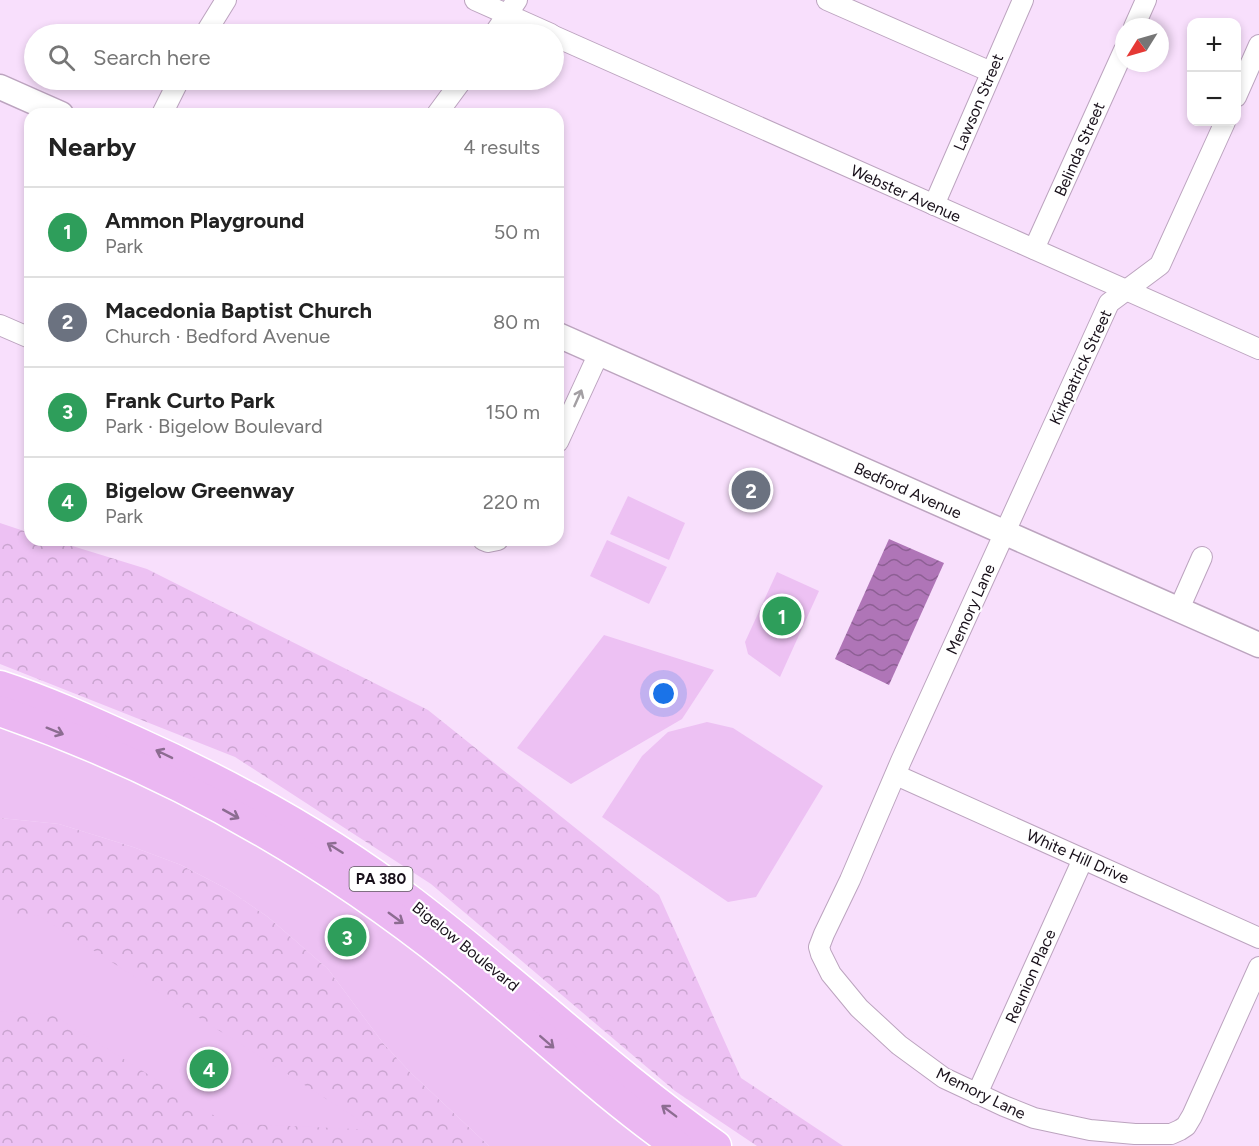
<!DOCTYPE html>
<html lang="en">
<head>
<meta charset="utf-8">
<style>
	body { margin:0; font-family:Figtree,sans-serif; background:#f2f2f2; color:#222 }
	.controls { position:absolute; right:18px; top:18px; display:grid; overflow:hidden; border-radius:12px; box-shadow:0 3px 9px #0003 }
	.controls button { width:54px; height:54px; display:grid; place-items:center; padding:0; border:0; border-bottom:2px solid #e0e0e0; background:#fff; color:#222; font:30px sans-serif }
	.compass { position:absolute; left:1115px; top:18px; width:54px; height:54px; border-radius:50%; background:#fff; box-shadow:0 3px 9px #0003; rotate:233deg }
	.you { position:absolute; left:664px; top:694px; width:21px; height:21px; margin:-15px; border:4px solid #fff; border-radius:50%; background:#1a73e8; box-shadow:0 0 0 9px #1a73e833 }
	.badge { display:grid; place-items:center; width:39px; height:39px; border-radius:50%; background:#0f766e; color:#fff; font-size:20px; font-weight:700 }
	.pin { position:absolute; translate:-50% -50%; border:3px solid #fff; box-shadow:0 2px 6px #0006 }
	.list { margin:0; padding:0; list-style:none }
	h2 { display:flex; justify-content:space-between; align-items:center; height:78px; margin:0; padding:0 24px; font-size:26px }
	h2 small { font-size:20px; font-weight:400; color:#767676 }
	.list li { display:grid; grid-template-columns:39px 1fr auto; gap:18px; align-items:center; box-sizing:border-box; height:90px; padding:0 24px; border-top:2px solid #e0e0e0 }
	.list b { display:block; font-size:22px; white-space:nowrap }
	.list p { margin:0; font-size:20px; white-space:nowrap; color:#767676 }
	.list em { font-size:20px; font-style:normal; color:#767676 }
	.icon { flex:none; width:33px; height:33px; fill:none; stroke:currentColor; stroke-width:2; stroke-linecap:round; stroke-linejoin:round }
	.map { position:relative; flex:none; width:1259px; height:1146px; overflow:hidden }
	.search { position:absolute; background:#fff; box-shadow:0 3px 9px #0003; left:24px; top:24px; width:540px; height:66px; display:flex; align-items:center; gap:15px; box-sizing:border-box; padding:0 21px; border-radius:33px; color:#767676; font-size:22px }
	.panel { position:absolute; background:#fff; box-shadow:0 3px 9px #0003; left:24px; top:108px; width:540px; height:438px; border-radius:18px }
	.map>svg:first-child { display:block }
	.forest { fill:url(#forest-crowns) }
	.green { fill:#edc1f3 }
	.water { fill:url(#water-waves) }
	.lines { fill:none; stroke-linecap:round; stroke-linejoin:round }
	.minor-casing { stroke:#bca4bf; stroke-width:22 }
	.tertiary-casing { stroke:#bca4bf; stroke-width:27 }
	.primary-casing { stroke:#fff; stroke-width:33 }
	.minor { stroke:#fff; stroke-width:20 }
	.tertiary { stroke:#fff; stroke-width:24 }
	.primary { stroke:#ebb7f2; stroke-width:30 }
	.oneway { stroke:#a39fa3 }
	.oneway2 { stroke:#8c6c91 }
	.labels { text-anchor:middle; stroke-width:4.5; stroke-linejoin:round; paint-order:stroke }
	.shield { fill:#fff; stroke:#5d585f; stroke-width:1.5 }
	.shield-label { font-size:15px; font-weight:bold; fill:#18101a }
	.street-label { font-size:16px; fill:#18101a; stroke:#fff }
</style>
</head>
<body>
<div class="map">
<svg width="1259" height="1146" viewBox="0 0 1259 1146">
	<defs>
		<pattern id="forest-crowns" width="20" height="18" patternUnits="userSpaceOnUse" patternTransform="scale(1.5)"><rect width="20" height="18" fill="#edc1f3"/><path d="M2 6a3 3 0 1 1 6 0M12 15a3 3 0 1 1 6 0" fill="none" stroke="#caa5d0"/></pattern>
		<pattern id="water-waves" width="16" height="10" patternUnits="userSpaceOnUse" patternTransform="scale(1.5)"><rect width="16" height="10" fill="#af75b7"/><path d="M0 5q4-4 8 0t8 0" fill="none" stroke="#8d5f94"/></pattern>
	</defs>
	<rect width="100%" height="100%" fill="#f8dffc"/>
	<g class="forest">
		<path d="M0 523 30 533V540H53L147 569 428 710 659 895 741 1078 843 1146H757L675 1091 431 884 235 757 0 664Z"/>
		<path d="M0 818 59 824 133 847 181 865 227 889 268 917 328 969 383 1043 410 1072 489 1146H0Z"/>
	</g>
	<g class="green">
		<path d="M628 496 685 523 669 560 610 534Z"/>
		<path d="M607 540 667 567 649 604 590 576Z"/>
		<path d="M777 572 819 591 780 677 748 654 745 642Z"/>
		<path d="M604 635 714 670 682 719 571 784 517 748Z"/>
		<path d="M0 722 126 772 298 866 430 958 659 1146H489L410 1072 383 1043 328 969 268 917 227 889 181 865 133 847 59 824 0 818Z"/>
		<path d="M707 722 733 728 823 786 756 897 728 902 602 817 642 756 668 732Z"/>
		<path d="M38 915 375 1130 226 1123 53 1015 0 1011V920Z"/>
	</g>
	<path class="water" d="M889 539 944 563 889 685 835 659Z"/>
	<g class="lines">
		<g class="minor-casing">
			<g id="minor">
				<path d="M475 0 551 34"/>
				<path d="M827 0 991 72"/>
				<path d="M1134 27 1146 0"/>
				<path d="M205 34 226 0"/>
				<path d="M494 34 517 0"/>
				<path d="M554 36 1259 349"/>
				<path d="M1236 97 1259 45"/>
				<path d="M162 114 179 80"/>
				<path d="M437 114 462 80"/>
				<path d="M1225 122 1160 265 1109 303 901 761 850 880 824 934 819 947 821 954 831 974 859 1008 899 1045 944 1078 1004 1106 1034 1118 1090 1130 1135 1134H1171L1180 1130 1186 1126 1192 1116 1259 967"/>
				<path d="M934 205 1023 0"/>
				<path d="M1034 249 1124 50"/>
				<path d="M0 325 30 338"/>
				<path d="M558 442 599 353"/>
				<path d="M483 540 488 542 498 540"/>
				<path d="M1179 609 1202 557"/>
				<path d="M896 775 1259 938"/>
				<path d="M977 1094 1083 859"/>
			</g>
		</g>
		<g class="tertiary-casing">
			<g id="tertiary">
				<path d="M0 87 61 114"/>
				<path d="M558 335 1259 645"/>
			</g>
		</g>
		<g class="primary-casing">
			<g id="primary">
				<path d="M0 686C46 701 90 721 134 741 232 785 327 837 412 902 516 981 610 1071 716 1146"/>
				<path d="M0 711C164 768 318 854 453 962 528 1022 598 1090 677 1146"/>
			</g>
		</g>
		<use href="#minor" class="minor"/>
		<use href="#tertiary" class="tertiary"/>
		<use href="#primary" class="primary"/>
	</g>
	<defs><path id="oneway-shaft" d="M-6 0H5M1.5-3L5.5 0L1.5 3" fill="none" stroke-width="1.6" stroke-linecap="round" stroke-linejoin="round" transform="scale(1.5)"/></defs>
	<use class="oneway" href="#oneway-shaft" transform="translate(578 398) rotate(-66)"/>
	<g class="oneway2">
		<use href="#oneway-shaft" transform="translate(55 731) rotate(22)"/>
		<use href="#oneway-shaft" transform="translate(164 754) rotate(-154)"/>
		<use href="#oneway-shaft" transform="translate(231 814) rotate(29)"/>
		<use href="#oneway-shaft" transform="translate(335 848) rotate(-148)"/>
		<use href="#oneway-shaft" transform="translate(396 918) rotate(36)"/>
		<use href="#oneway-shaft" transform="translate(547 1042) rotate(41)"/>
		<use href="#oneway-shaft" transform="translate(669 1111) rotate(-143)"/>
	</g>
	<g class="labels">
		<rect class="shield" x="349.5" y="867" width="63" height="24" rx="4.5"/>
		<g class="shield-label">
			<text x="381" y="884">PA 380</text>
		</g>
		<g class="street-label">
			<text transform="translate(978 102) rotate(-67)" y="6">Lawson Street</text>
			<text transform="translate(1079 149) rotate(-66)" y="6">Belinda Street</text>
			<text transform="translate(906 193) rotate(24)" y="6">Webster Avenue</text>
			<text transform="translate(1080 367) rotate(-65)" y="6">Kirkpatrick Street</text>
			<text transform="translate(908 490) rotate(24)" y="6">Bedford Avenue</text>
			<text transform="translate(970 609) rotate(-66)" y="6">Memory Lane</text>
			<text transform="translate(1078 856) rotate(24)" y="6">White Hill Drive</text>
			<text transform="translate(466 946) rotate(39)" y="6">Bigelow Boulevard</text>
			<text transform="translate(1030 976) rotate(-66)" y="6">Reunion Place</text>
			<text transform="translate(981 1093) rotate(26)" y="6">Memory Lane</text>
		</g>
	</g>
</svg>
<div class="controls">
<button>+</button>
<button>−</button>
</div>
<svg class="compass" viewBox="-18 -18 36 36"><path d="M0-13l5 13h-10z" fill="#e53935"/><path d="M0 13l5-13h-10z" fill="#767676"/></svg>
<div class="you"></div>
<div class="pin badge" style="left:782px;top:616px;background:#2e9e5b">1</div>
<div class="pin badge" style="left:751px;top:490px;background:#6b7280">2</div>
<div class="pin badge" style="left:347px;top:937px;background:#2e9e5b">3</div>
<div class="pin badge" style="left:209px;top:1069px;background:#2e9e5b">4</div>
<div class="search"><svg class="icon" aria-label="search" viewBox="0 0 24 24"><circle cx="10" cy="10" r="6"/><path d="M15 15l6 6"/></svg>Search here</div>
<section class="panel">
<h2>Nearby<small>4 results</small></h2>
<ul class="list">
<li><span class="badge" style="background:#2e9e5b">1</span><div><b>Ammon Playground</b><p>Park</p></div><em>50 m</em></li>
<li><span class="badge" style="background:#6b7280">2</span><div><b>Macedonia Baptist Church</b><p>Church · Bedford Avenue</p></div><em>80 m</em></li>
<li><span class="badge" style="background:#2e9e5b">3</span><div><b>Frank Curto Park</b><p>Park · Bigelow Boulevard</p></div><em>150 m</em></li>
<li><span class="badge" style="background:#2e9e5b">4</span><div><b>Bigelow Greenway</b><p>Park</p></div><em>220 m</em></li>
</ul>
</section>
</div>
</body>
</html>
